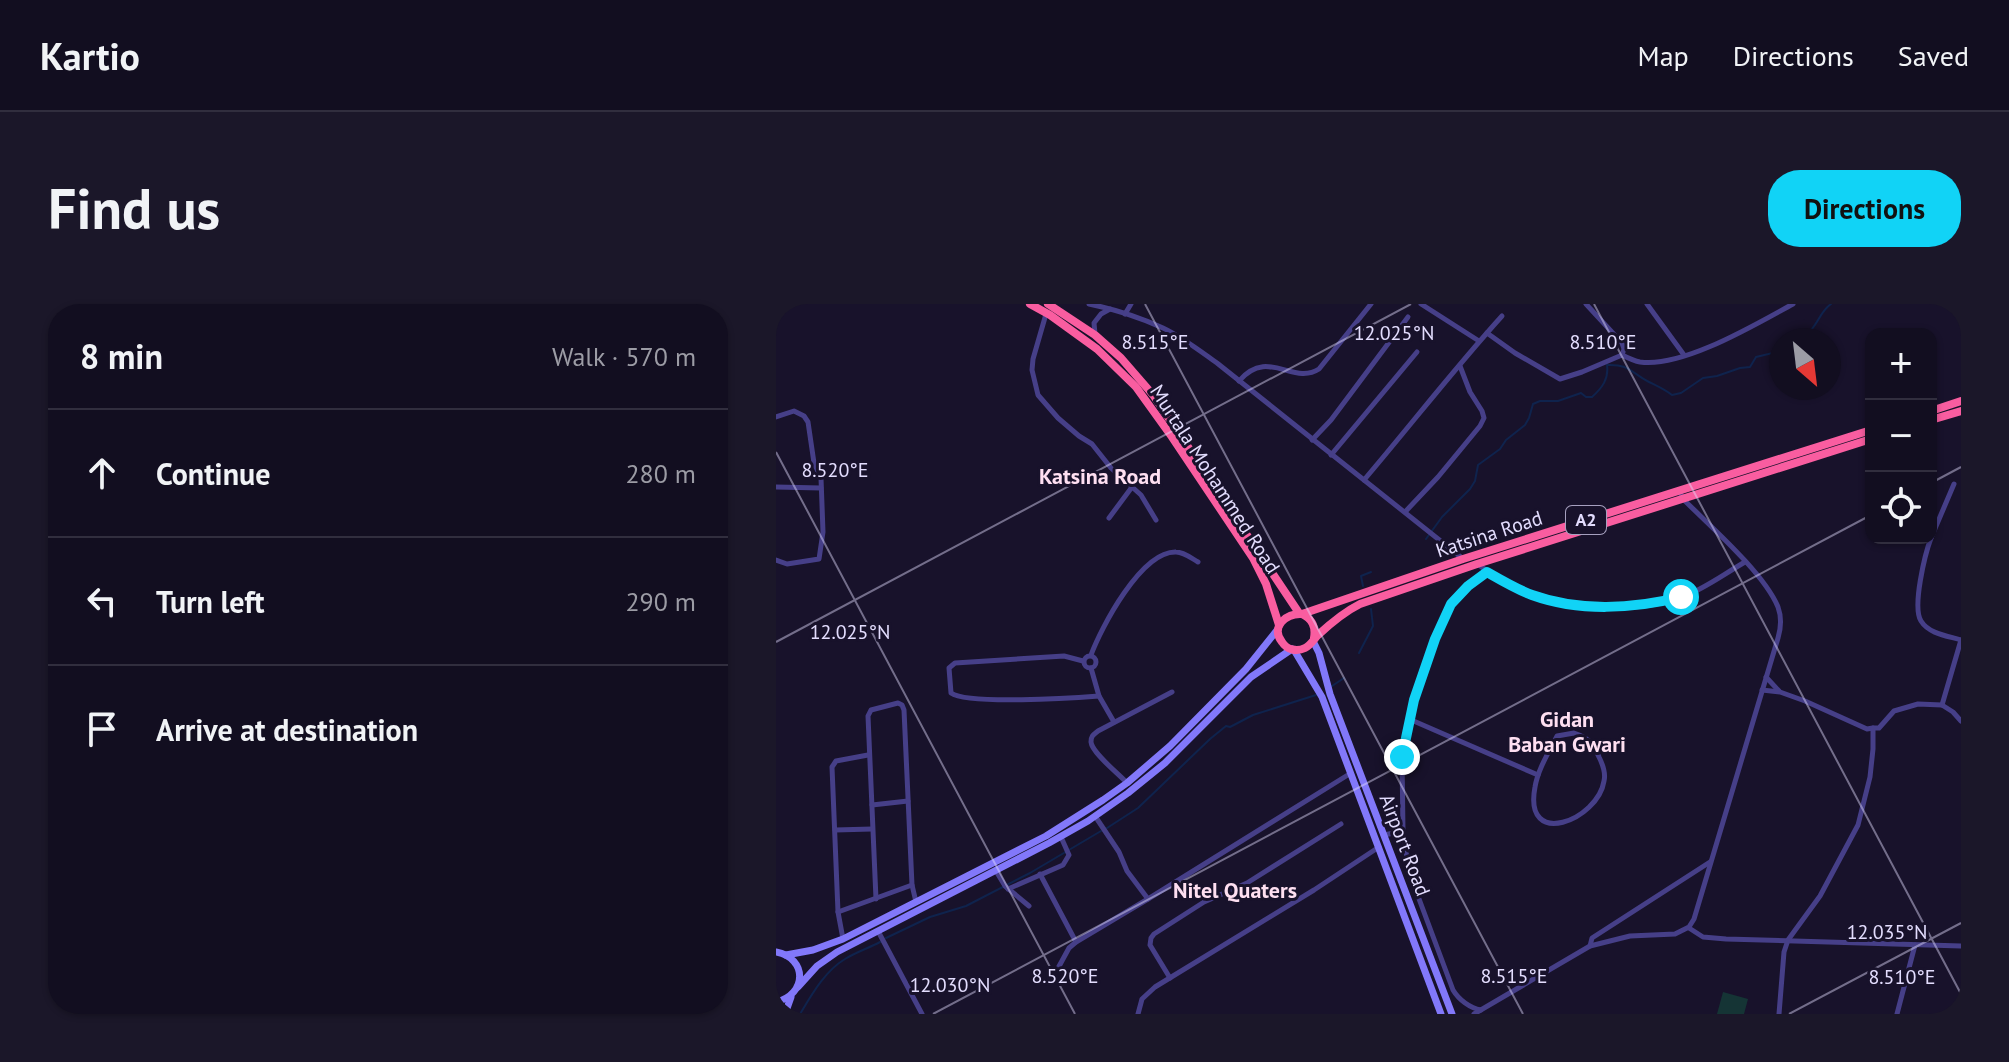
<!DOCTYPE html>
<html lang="en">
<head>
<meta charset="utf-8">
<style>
	body { margin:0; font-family:"PT Sans",sans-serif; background:#1b1729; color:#f1f3f6 }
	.controls { position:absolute; right:24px; top:24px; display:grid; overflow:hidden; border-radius:16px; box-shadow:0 2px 6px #0004 }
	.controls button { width:72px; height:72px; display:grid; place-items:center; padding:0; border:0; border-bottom:2px solid #312e3e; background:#120e20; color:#f1f3f6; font:40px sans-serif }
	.compass { position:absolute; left:993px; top:24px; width:72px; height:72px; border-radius:50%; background:#120e20; box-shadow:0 2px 6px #0004; rotate:152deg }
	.stop { position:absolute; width:24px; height:24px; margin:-18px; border:6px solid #11d3f6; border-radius:50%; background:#fff }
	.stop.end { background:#11d3f6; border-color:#fff; box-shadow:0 2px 8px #0008 }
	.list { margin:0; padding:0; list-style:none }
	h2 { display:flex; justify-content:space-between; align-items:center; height:104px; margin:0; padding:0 32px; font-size:34px }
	h2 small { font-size:26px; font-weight:400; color:#9c9ca5 }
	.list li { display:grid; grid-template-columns:52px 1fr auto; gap:24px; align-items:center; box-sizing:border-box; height:128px; padding:0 32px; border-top:2px solid #312e3e }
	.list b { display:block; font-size:30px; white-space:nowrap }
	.list em { font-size:26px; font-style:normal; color:#9c9ca5 }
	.icon { flex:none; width:44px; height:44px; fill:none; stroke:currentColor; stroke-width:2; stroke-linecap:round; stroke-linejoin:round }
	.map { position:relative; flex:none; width:1185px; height:710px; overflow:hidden; border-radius:32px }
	header { display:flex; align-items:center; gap:48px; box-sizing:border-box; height:112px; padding:0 40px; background:#120e20; border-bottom:2px solid #312e3e }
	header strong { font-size:38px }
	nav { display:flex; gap:44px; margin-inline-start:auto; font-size:28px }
	.intro { display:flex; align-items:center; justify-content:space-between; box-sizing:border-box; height:192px; padding:0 48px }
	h1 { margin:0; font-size:56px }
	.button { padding:20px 36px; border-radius:32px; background:#11d3f6; color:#111; font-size:28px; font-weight:700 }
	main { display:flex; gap:48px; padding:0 48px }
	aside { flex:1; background:#120e20; border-radius:32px; box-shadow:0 2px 6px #0004 }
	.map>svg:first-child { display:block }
	.green { fill:#153435 }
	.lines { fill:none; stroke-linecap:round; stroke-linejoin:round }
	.stream { stroke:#0f234d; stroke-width:2 }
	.street { stroke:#463f88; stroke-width:5 }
	.secondary { stroke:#8278fa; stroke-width:7 }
	.highway { stroke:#f95da0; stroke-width:8 }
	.route { stroke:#11d3f6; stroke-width:10 }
	.ticks { fill:none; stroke:#e3ddfe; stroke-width:2; stroke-opacity:0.45 }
	.labels { text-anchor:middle; stroke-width:6; stroke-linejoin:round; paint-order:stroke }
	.shield { fill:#18122b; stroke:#a6a0bf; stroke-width:2 }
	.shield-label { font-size:18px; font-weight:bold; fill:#e3ddfe }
	.street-label { font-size:20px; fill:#e3ddfe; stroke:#18122b }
	.neighbourhood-label { font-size:22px; font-weight:bold; fill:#fedff1; stroke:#18122b }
	.ticks-label { font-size:20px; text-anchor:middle; fill:#e3ddfe; stroke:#18122b; stroke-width:6; stroke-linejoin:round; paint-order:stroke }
</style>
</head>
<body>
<header>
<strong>Kartio</strong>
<nav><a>Map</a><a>Directions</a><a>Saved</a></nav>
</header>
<div class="intro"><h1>Find us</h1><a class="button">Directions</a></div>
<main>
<aside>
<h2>8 min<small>Walk · 570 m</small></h2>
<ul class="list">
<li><svg class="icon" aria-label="ahead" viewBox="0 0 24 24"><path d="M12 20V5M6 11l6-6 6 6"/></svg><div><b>Continue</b></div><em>280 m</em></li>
<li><svg class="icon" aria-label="left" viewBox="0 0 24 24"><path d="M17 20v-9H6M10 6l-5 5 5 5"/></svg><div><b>Turn left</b></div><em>290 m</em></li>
<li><svg class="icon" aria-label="arrive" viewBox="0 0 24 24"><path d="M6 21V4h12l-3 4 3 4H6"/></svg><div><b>Arrive at destination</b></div></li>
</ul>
</aside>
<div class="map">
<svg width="1185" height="710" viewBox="0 0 1185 710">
	<rect width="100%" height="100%" fill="#18122b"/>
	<path class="green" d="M947 688 972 695 968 710H941Z"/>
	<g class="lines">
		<g class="stream">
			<path d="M1027 36C1029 32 1032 29 1035 26 1043 17 1045 7 1055 0"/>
			<path d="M650 235 666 213 694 185 699 177 702 161 724 145 730 136 749 121 753 114 757 100 764 97H782L805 89 810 93H816C826 84 833 75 831 61 854 60 855 69 873 78 881 82 888 85 896 91L905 89 927 74 941 72 964 64 974 63 980 53 1005 47"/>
			<path d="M587 282 585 272 595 268"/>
			<path d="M583 349 597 322 595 305"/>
			<path d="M556 382 568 374"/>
			<path d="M331 524 362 504 434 435 450 422 454 423 477 411 540 391"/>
			<path d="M110 634 154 613 190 602 254 569 325 527"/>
			<path d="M24 710C36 690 49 667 69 655 80 648 93 644 104 638"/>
		</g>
		<g class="street">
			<path d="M313 0C338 5 363 13 387 24 406 33 424 47 441 59L686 254"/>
			<path d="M645 0 703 37"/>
			<path d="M810 0 846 39 848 45 846 51"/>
			<path d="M871 0 908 51"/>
			<path d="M270 10 257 55 256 66 262 91 282 114 303 132 316 140 335 164 365 191 380 216"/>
			<path d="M349 10 355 0"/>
			<path d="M711 29 739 49 784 75 806 68 846 51"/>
			<path d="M319 30 318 19 325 10 334 5"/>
			<path d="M846 51C852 54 858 57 864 58 907 64 980 20 1017 0"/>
			<path d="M463 77C492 43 517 82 543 65L595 0"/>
			<path d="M0 113 18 107 28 112 32 118 38 159 45 174 47 228 43 255 11 260 0 256"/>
			<path d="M536 136 555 116 632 13"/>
			<path d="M555 151 641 48"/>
			<path d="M588 176C634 122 678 65 726 12"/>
			<path d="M0 183 45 184"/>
			<path d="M629 208 662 173 704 122 708 114 706 107 694 88 684 62"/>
			<path d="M333 214 356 183"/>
			<path d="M1155 234C1149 250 1136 303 1145 317 1153 330 1172 332 1185 336"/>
			<path d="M1155 234 1178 180"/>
			<path d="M702 260C752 304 842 314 904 294 927 286 948 270 969 258"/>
			<path d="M315 351C325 324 365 247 400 248 408 248 415 254 422 258"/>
			<circle cx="314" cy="358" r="6"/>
			<path d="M307 357 288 352 179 359 173 364 175 389C192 401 297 394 323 392"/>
			<path d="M315 364 323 392 338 418"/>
			<path d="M990 373 1003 387"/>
			<path d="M986 386 1004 388 1029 397 1091 425 1097 424"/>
			<path d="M1166 401 1185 336"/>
			<path d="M633 415 762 471"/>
			<path d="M798 429C813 434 817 439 823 453 827 461 830 469 828 477 822 516 747 546 759 483 762 465 773 448 781 432Z"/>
			<path d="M351 479C343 470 316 449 315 438 315 432 317 431 322 427L396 388"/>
			<path d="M96 501 132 497"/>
			<path d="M319 512 343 548 351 567 372 595"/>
			<path d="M59 526 96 525"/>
			<path d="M608 531 627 527"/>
			<path d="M220 567 229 582 253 602"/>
			<path d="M264 570 300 638"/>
			<path d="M232 585 287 561 293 551 285 533"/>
			<path d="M100 595 92 412 95 406 122 399 126 401 128 406 136 581 140 598"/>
			<path d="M62 608 136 581"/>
			<path d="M913 624 927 633 950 635 1185 642"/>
			<path d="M102 627 146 710"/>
			<path d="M67 635 62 608 56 463 60 457 92 451"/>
			<path d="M814 642 816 634 934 558"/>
			<path d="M281 666 293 644 300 638 372 595 575 469"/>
			<path d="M394 674 374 641 375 634 378 630 428 598 471 579 565 520"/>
			<path d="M705 706C694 704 683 696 677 686L633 568 627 527 626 453 638 396 659 335 669 313 675 300 692 282 711 268"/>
			<path d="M362 710 366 695 379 683 538 586 603 543"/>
			<path d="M698 710 814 642 854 632 899 630 913 623 918 615 1002 334C1005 324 1006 314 1002 303 988 269 934 222 907 195L903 186"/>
			<path d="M1003 710 1008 648 1012 636 1044 592 1082 521 1094 473 1097 445V424H1103L1118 407 1142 400 1166 401 1177 408 1185 417"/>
			<path d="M1121 710 1139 641"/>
		</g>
		<g class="secondary">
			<path d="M537 337 543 349 554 390 676 710"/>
			<path d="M518 346 546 393 665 710"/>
			<path d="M0 648C32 654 31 691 0 698"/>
			<path d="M10 651 37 646 67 635 270 532 327 496 351 479 394 442 470 365 502 325"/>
			<path d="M22 683 41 662 61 648 273 539 312 517 352 489 389 459 475 373 516 345"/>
			<path d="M0 708 1 710"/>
			<path d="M9 710 15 693"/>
		</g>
		<g class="highway">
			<path d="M254 0 274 11 321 45 360 83 396 133 477 254 490 280 503 321"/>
			<path d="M272 0 319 31 345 54 378 92 523 309"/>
			<path d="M1155 107 1185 97"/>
			<path d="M1155 116 1185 107"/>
			<path d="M526 310 687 255 1095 126"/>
			<path d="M538 334C540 322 536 315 526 310 510 309 494 323 506 338 511 346 521 348 529 344 535 341 538 335 542 331 555 319 568 308 584 300L701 260 1095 135"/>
		</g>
	</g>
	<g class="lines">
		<path class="route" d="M626 453 638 396 659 335 675 300 692 282 711 268C725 276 740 285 756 291 803 308 857 305 905 293"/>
	</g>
	<path class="ticks" d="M369 0 747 710M818 0 1185 690M0 148 299 710M1155 179 1185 163M0 338 635 0M157 710 1095 211M1013 710 1185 619"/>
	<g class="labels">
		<rect class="shield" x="790" y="202" width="40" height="28" rx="6"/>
		<g class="shield-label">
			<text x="810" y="222">A2</text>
		</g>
		<g class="street-label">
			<text transform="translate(439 175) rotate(57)" y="7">Murtala Mohammed Road</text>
			<text transform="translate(713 230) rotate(-18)" y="7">Katsina Road</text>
			<text transform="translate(629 541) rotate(69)" y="7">Airport Road</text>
		</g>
		<g class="neighbourhood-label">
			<text x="324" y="180">Katsina Road</text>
			<text x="791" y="423">Gidan<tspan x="791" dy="25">Baban Gwari</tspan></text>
			<text x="459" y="594">Nitel Quaters</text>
		</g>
	</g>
	<g class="ticks-label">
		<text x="618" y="36">12.025°N</text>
		<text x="827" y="45">8.510°E</text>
		<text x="379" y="45">8.515°E</text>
		<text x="59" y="173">8.520°E</text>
		<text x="74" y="335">12.025°N</text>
		<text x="1111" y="635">12.035°N</text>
		<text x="289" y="679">8.520°E</text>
		<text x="738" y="679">8.515°E</text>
		<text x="1126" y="680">8.510°E</text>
		<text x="174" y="688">12.030°N</text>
	</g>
</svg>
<div class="controls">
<button>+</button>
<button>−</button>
<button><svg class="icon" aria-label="locate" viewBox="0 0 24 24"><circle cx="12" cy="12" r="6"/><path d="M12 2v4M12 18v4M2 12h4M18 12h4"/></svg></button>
</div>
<svg class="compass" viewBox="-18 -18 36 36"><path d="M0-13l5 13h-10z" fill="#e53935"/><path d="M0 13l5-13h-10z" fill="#9c9ca5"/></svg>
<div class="stop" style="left:905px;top:293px"></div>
<div class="stop end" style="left:626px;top:453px"></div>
</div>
</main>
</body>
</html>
